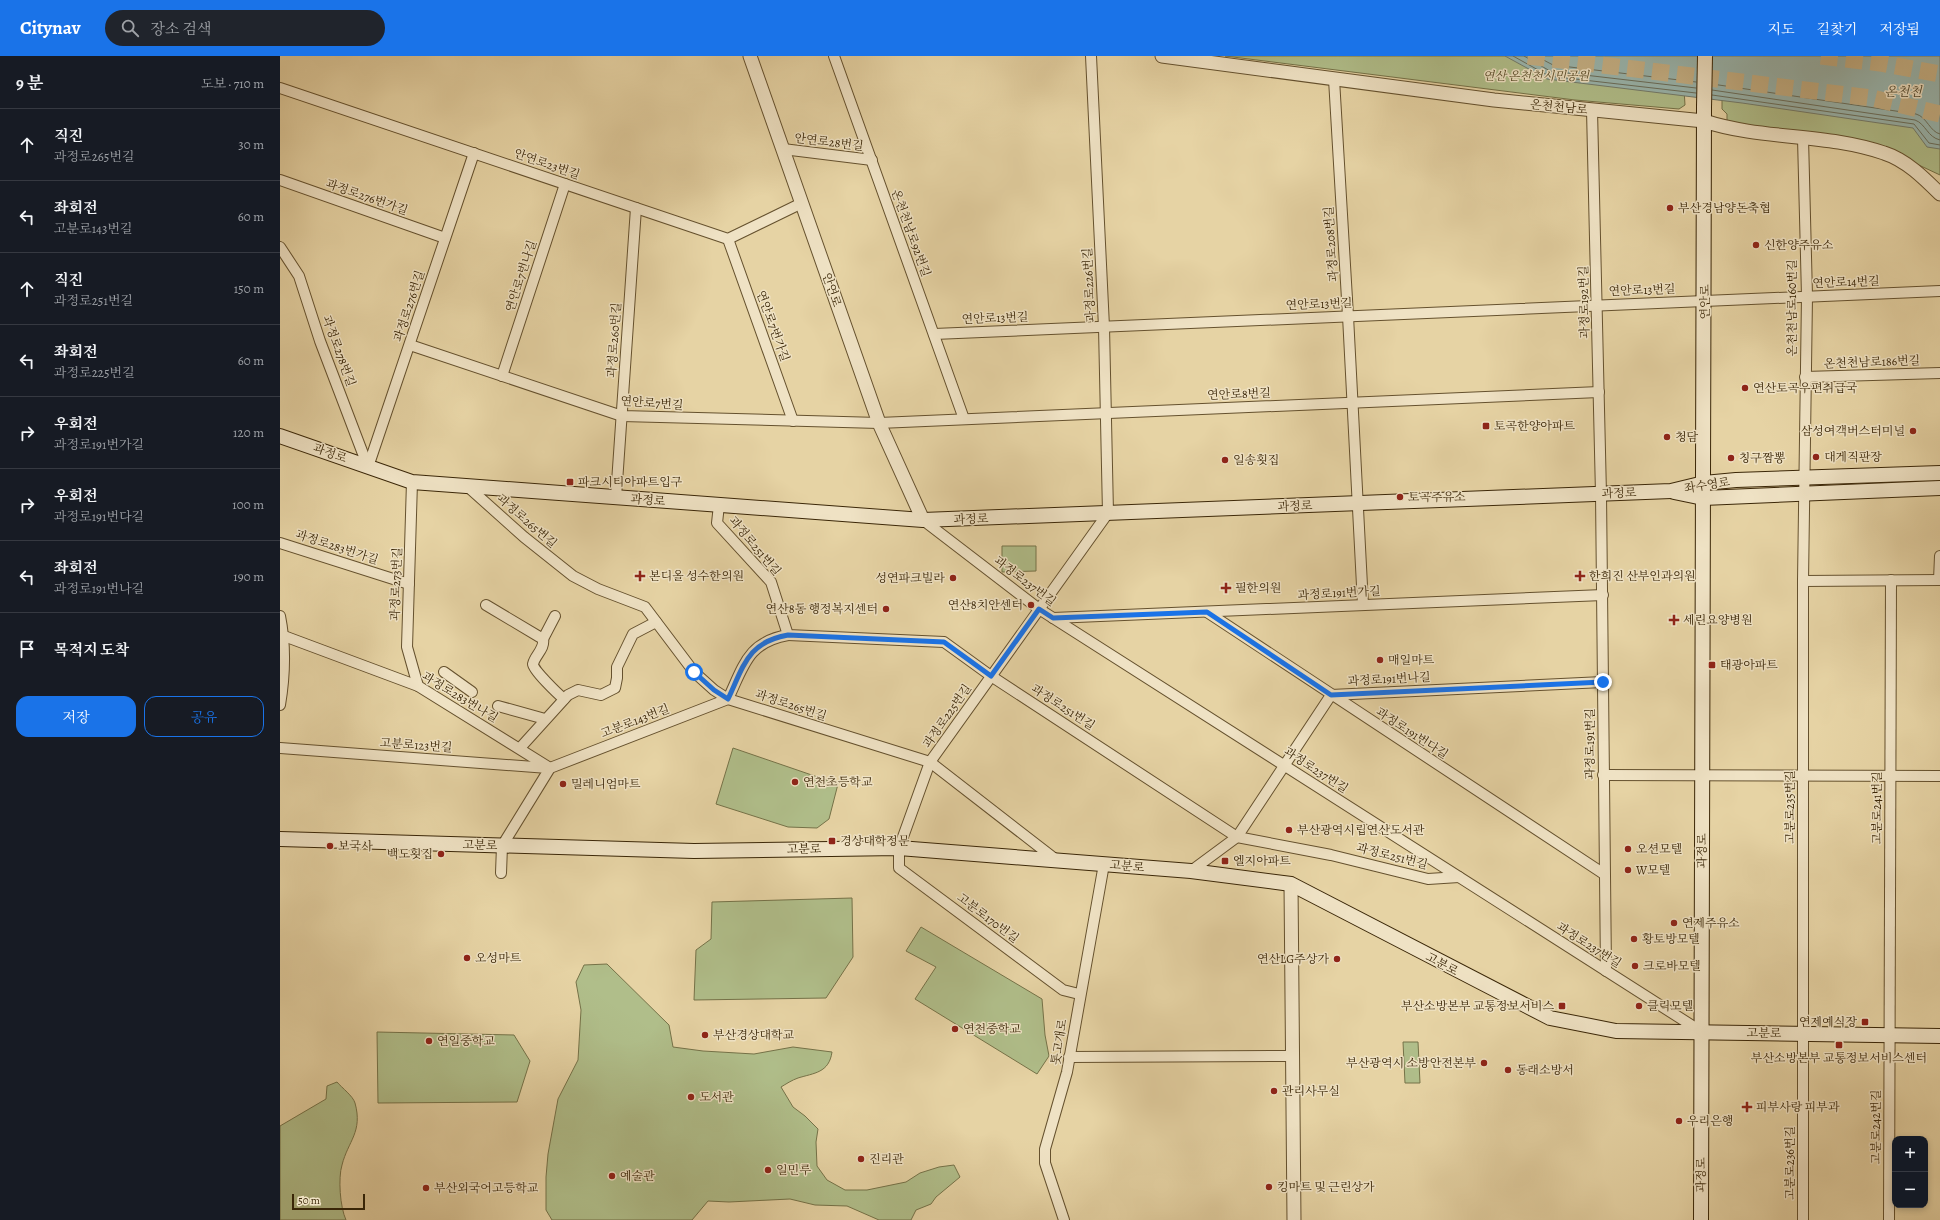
<!DOCTYPE html>
<html lang="ko">
<head>
<meta charset="utf-8">
<style>
	body { margin:0; font-family:Alegreya,"Noto Serif KR",serif; background:#20242c; color:#f1f3f6 }
	.controls { position:absolute; right:12px; bottom:12px; display:grid; overflow:hidden; border-radius:8px; box-shadow:0 2px 6px #0003 }
	.controls button { width:36px; height:36px; display:grid; place-items:center; padding:0; border:0; border-bottom:1px solid #363941; background:#171b24; color:#f1f3f6; font:20px sans-serif }
	.scale { position:absolute; left:12px; bottom:10px; width:73px; box-sizing:border-box; padding-left:4px; border:2px solid #3a2607; border-top:0; font-size:11px; line-height:14px; white-space:nowrap; color:#3a2607; -webkit-text-stroke:3px #efe2c4; paint-order:stroke }
	.stop { position:absolute; width:12px; height:12px; margin:-9px; border:3px solid #1a73e8; border-radius:50%; background:#fff }
	.stop.end { background:#1a73e8; border-color:#fff; box-shadow:0 1px 4px #0008 }
	.list { margin:0; padding:0; list-style:none }
	h2 { display:flex; justify-content:space-between; align-items:center; height:52px; margin:0; padding:0 16px; font-size:17px }
	h2 small { font-size:13px; font-weight:400; color:#9ea1a6 }
	.list li { display:grid; grid-template-columns:26px 1fr auto; gap:12px; align-items:center; box-sizing:border-box; height:72px; padding:0 16px; border-top:1px solid #363941 }
	.list b { display:block; font-size:15px; white-space:nowrap }
	.list p { margin:0; font-size:13px; white-space:nowrap; color:#9ea1a6 }
	.list em { font-size:13px; font-style:normal; color:#9ea1a6 }
	.actions { display:flex; gap:8px; padding:12px 16px }
	.actions a { flex:1; padding:9px 0; border:1px solid #1a73e8; border-radius:12px; text-align:center; font-size:14px; color:#1a73e8 }
	.actions .main { background:#1a73e8; color:#fff }
	.icon { flex:none; width:22px; height:22px; fill:none; stroke:currentColor; stroke-width:2; stroke-linecap:round; stroke-linejoin:round }
	.map { position:relative; flex:none; width:1660px; height:1164px; overflow:hidden }
	header { display:flex; align-items:center; gap:24px; box-sizing:border-box; height:56px; padding:0 20px; background:#1a73e8; color:#fff }
	header strong { font-size:19px }
	nav { display:flex; gap:22px; margin-inline-start:auto; font-size:14px }
	.search { width:280px; height:36px; background:#20242c; display:flex; align-items:center; gap:10px; box-sizing:border-box; padding:0 14px; border-radius:22px; color:#9ea1a6; font-size:15px }
	main { display:flex }
	aside { flex:1; background:#171b24 }
	.map>svg:first-child { display:block }
	.green { fill:#b0be8a; stroke:#757248 }
	.water { fill:#99b6af; stroke:#737c6c }
	.lines { fill:none; stroke-linecap:round; stroke-linejoin:round }
	.shore { stroke:#6a6e5b; stroke-width:1 }
	.trunk-tunnel { stroke:#c4b085; stroke-width:17; stroke-dasharray:17 8; stroke-linecap:butt }
	.minor-casing { stroke:#65512e; stroke-width:12 }
	.tertiary-casing { stroke:#65512e; stroke-width:15 }
	.secondary-casing { stroke:#3a2607; stroke-width:16 }
	.minor { stroke:#efe2c4; stroke-width:10 }
	.tertiary { stroke:#efe2c4; stroke-width:13 }
	.secondary { stroke:#efe2c4; stroke-width:14 }
	.secondary-bridge-casing { stroke:#3a2607; stroke-width:16; stroke-linecap:butt }
	.secondary-bridge { stroke:#efe2c4; stroke-width:14 }
	.route { stroke:#1a73e8; stroke-width:5 }
	.poi-dot { fill:#8f2418; stroke:#efe2c4; stroke-width:1.5 }
	.labels { text-anchor:middle; stroke-width:3; stroke-linejoin:round; paint-order:stroke }
	.park-label { font-size:12px; font-style:italic; fill:#584c28; stroke:#efe2c4 }
	.street-label { font-size:12px; fill:#3a2607; stroke:#efe2c4 }
	.poi-label { font-size:12px; fill:#3a2607; stroke:#efe2c4; text-anchor:start }
	.water-label { font-size:13px; font-style:italic; fill:#524a31; stroke:#efe2c4 }
</style>
</head>
<body>
<header>
<strong>Citynav</strong>
<div class="search"><svg class="icon" aria-label="search" viewBox="0 0 24 24"><circle cx="10" cy="10" r="6"/><path d="M15 15l6 6"/></svg>장소 검색</div>
<nav><a>지도</a><a>길찾기</a><a>저장됨</a></nav>
</header>
<main>
<aside>
<h2>9 분<small>도보 · 710 m</small></h2>
<ul class="list">
<li><svg class="icon" aria-label="ahead" viewBox="0 0 24 24"><path d="M12 20V5M6 11l6-6 6 6"/></svg><div><b>직진</b><p>과정로265번길</p></div><em>30 m</em></li>
<li><svg class="icon" aria-label="left" viewBox="0 0 24 24"><path d="M17 20v-9H6M10 6l-5 5 5 5"/></svg><div><b>좌회전</b><p>고분로143번길</p></div><em>60 m</em></li>
<li><svg class="icon" aria-label="ahead" viewBox="0 0 24 24"><path d="M12 20V5M6 11l6-6 6 6"/></svg><div><b>직진</b><p>과정로251번길</p></div><em>150 m</em></li>
<li><svg class="icon" aria-label="left" viewBox="0 0 24 24"><path d="M17 20v-9H6M10 6l-5 5 5 5"/></svg><div><b>좌회전</b><p>과정로225번길</p></div><em>60 m</em></li>
<li><svg class="icon" aria-label="right" viewBox="0 0 24 24"><path d="M7 20v-9h11M14 6l5 5-5 5"/></svg><div><b>우회전</b><p>과정로191번가길</p></div><em>120 m</em></li>
<li><svg class="icon" aria-label="right" viewBox="0 0 24 24"><path d="M7 20v-9h11M14 6l5 5-5 5"/></svg><div><b>우회전</b><p>과정로191번다길</p></div><em>100 m</em></li>
<li><svg class="icon" aria-label="left" viewBox="0 0 24 24"><path d="M17 20v-9H6M10 6l-5 5 5 5"/></svg><div><b>좌회전</b><p>과정로191번나길</p></div><em>190 m</em></li>
<li><svg class="icon" aria-label="arrive" viewBox="0 0 24 24"><path d="M6 21V4h12l-3 4 3 4H6"/></svg><div><b>목적지 도착</b></div></li>
</ul>
<div class="actions"><a class="main">저장</a><a>공유</a></div>
</aside>
<div class="map">
<svg width="1660" height="1164" viewBox="0 0 1660 1164">
	<rect width="100%" height="100%" fill="#e6d3a4"/>
	<filter id="stains"><feTurbulence type="fractalNoise" baseFrequency=".005" numOctaves="4"/><feColorMatrix values="0 0 0 0 .2 0 0 0 0 .09 0 0 0 0 .02 0 0 0 .5 -.17"/></filter>
	<radialGradient id="worn" r=".72"><stop offset=".6" stop-color="#630" stop-opacity="0"/><stop offset="1" stop-color="#630" stop-opacity=".3"/></radialGradient>
	<g class="green">
		<path d="M945 0H1277L1404 33 1405 49 1399 53 1295 44Z"/>
		<path d="M1442 38 1660 68V119L1626 103 1447 69V58L1442 53Z"/>
		<path d="M722 490H756V515L722 516Z"/>
		<path d="M453 692 558 728 549 763 537 772 508 771 436 748Z"/>
		<path d="M572 842 573 901 546 942 414 944 416 894 431 883 432 846Z"/>
		<path d="M641 871 762 943 765 979 769 1000 757 1018 635 943 656 911 626 895Z"/>
		<path d="M327 908 389 969 393 991 423 995 474 998 513 991 552 996C549 1017 534 1017 518 1022 512 1024 506 1028 501 1031L513 1051 525 1060 538 1073 536 1086 537 1110 547 1124 565 1134H587L626 1126 640 1117 659 1111 674 1109 680 1121 656 1141 651 1148 636 1154 631 1164H599L567 1150 535 1149 510 1143 449 1146 428 1145 412 1164H272L266 1154V1121L268 1098 278 1043 298 1004 301 954 296 926 304 909Z"/>
		<path d="M97 976 234 979 250 1005 237 1046 98 1047Z"/>
		<path d="M1123 986H1138L1140 1027H1125Z"/>
		<path d="M57 1026C62 1032 73 1040 75 1047 83 1076 68 1085 62 1109 58 1122 60 1151 66 1164H0V1070L46 1043 47 1030Z"/>
	</g>
	<path class="water" d="M1225 0H1660V93L1647 91 1633 72 1462 47 1267 23Z"/>
	<g class="lines">
		<g class="shore">
			<path d="M1233 0 1269 20 1416 37"/>
			<path d="M1244 0 1270 15 1416 32"/>
			<path d="M1256 0 1273 9 1416 26"/>
			<path d="M1432 28 1636 58C1647 61 1650 76 1660 78"/>
			<path d="M1432 34 1635 64C1646 68 1647 81 1660 84"/>
			<path d="M1432 39 1634 68 1649 87 1660 89"/>
		</g>
		<g class="trunk-tunnel">
			<path d="M1248 0 1592 42 1660 58"/>
			<path d="M1541 0 1600 7 1660 18"/>
		</g>
		<g class="minor-casing">
			<g id="minor">
				<path d="M554 0 684 363"/>
				<path d="M1054 23 1068 260 1083 549"/>
				<path d="M0 32 448 183 522 147"/>
				<path d="M1312 54 1321 438 1326 915"/>
				<path d="M503 93 592 104"/>
				<path d="M0 124 165 182"/>
				<path d="M448 183 513 365"/>
				<path d="M0 191 19 220 40 285 88 411"/>
				<path d="M654 278 1660 235"/>
				<path d="M130 289 342 360 599 367 1319 336"/>
				<path d="M222 320 285 128"/>
				<path d="M1525 321 1660 317"/>
				<path d="M88 411 194 97"/>
				<path d="M132 426 127 591 138 630"/>
				<path d="M187 430 244 481 293 520 318 533 365 551 414 616 434 634 448 643 650 706 775 803"/>
				<path d="M336 441 356 152"/>
				<path d="M439 449 437 467 491 526 508 579 664 586 711 620 957 781 1051 799 1148 823 1179 821"/>
				<path d="M643 464 759 553 1422 976"/>
				<path d="M0 487 129 528"/>
				<path d="M1659 524 1660 500"/>
				<path d="M1523 525 1660 524"/>
				<path d="M206 549 263 583C265 593 255 599 253 608 253 614 278 638 284 643"/>
				<path d="M927 556 1324 818"/>
				<path d="M0 560C6 590 5 619 0 649"/>
				<path d="M773 562 1323 539"/>
				<path d="M4 580 138 630 270 712"/>
				<path d="M263 583 275 560"/>
				<path d="M164 616 192 636"/>
				<path d="M218 650 265 663"/>
				<path d="M0 692 268 712"/>
				<path d="M240 692 288 639 298 634 321 639 335 632 337 622V611L353 578 376 566"/>
				<path d="M1323 719 1660 720"/>
				<path d="M911 815 957 781 1051 639 1323 626"/>
				<path d="M221 817 222 790 270 712 448 643C464 609 468 586 508 579"/>
				<path d="M799 938 783 934 619 812V792L650 706 828 457 824 271 811 0"/>
				<path d="M789 1001 1013 1000"/>
				<path d="M784 1164 765 1107V1093L787 1016 824 808"/>
				<path d="M1523 1164V525L1527 240 1523 82"/>
				<path d="M1609 1164 1611 524"/>
			</g>
		</g>
		<g class="tertiary-casing">
			<g id="tertiary">
				<path d="M470 0 599 367 643 464"/>
				<path d="M882 0 1214 44 1424 65C1482 84 1546 77 1604 97 1626 104 1644 122 1660 138"/>
				<path d="M1011 828 1014 1164"/>
			</g>
		</g>
		<g class="secondary-casing">
			<g id="secondary">
				<path d="M0 380 132 426 643 464 1391 435 1424 427 1456 424 1660 417"/>
				<path d="M1394 436 1423 442 1660 432"/>
				<path d="M0 783 414 795 619 792 911 815 1011 828 1270 962 1336 975 1660 980"/>
				<path d="M1421 1164 1424 51"/>
			</g>
		</g>
		<use href="#minor" class="minor"/>
		<use href="#tertiary" class="tertiary"/>
		<use href="#secondary" class="secondary"/>
		<g class="secondary-bridge-casing">
			<path id="secondary-bridge" d="M1424 51 1425 0"/>
		</g>
		<use href="#secondary-bridge" class="secondary-bridge"/>
	</g>
	<g class="lines">
		<path class="route" d="M414 616 434 634 448 643C464 609 468 586 508 579L664 586 711 620 759 553 773 562 927 556 1051 639 1323 626"/>
	</g>
	<g class="poi-dot">
		<circle cx="1390" cy="152" r="4"/>
		<circle cx="1476" cy="189" r="4"/>
		<circle cx="1465" cy="332" r="4"/>
		<rect x="1202" y="366" width="8" height="8" rx="2"/>
		<circle cx="1633" cy="375" r="4"/>
		<circle cx="1387" cy="381" r="4"/>
		<circle cx="1536" cy="401" r="4"/>
		<circle cx="1451" cy="402" r="4"/>
		<circle cx="945" cy="404" r="4"/>
		<rect x="286" y="422" width="8" height="8" rx="2"/>
		<circle cx="1120" cy="441" r="4"/>
		<path d="M358 514h4v4h4v4h-4v4h-4v-4h-4v-4h4z"/>
		<path d="M1298 514h4v4h4v4h-4v4h-4v-4h-4v-4h4z"/>
		<circle cx="673" cy="522" r="4"/>
		<path d="M944 526h4v4h4v4h-4v4h-4v-4h-4v-4h4z"/>
		<circle cx="751" cy="549" r="4"/>
		<circle cx="606" cy="553" r="4"/>
		<path d="M1392 558h4v4h4v4h-4v4h-4v-4h-4v-4h4z"/>
		<circle cx="1100" cy="604" r="4"/>
		<rect x="1428" y="605" width="8" height="8" rx="2"/>
		<circle cx="515" cy="726" r="4"/>
		<circle cx="283" cy="728" r="4"/>
		<circle cx="1009" cy="774" r="4"/>
		<rect x="548" y="781" width="8" height="8" rx="2"/>
		<circle cx="50" cy="790" r="4"/>
		<circle cx="1348" cy="793" r="4"/>
		<circle cx="161" cy="798" r="4"/>
		<rect x="941" y="801" width="8" height="8" rx="2"/>
		<circle cx="1348" cy="814" r="4"/>
		<circle cx="1394" cy="867" r="4"/>
		<circle cx="1354" cy="883" r="4"/>
		<circle cx="187" cy="902" r="4"/>
		<circle cx="1057" cy="903" r="4"/>
		<circle cx="1355" cy="910" r="4"/>
		<rect x="1278" y="946" width="8" height="8" rx="2"/>
		<circle cx="1359" cy="950" r="4"/>
		<rect x="1581" y="962" width="8" height="8" rx="2"/>
		<circle cx="675" cy="973" r="4"/>
		<circle cx="425" cy="979" r="4"/>
		<circle cx="149" cy="985" r="4"/>
		<rect x="1555" y="985" width="8" height="8" rx="2"/>
		<circle cx="1204" cy="1007" r="4"/>
		<circle cx="1228" cy="1014" r="4"/>
		<circle cx="994" cy="1035" r="4"/>
		<circle cx="411" cy="1041" r="4"/>
		<path d="M1465 1045h4v4h4v4h-4v4h-4v-4h-4v-4h4z"/>
		<circle cx="1399" cy="1065" r="4"/>
		<circle cx="581" cy="1103" r="4"/>
		<circle cx="488" cy="1114" r="4"/>
		<circle cx="332" cy="1120" r="4"/>
		<circle cx="989" cy="1131" r="4"/>
		<circle cx="146" cy="1132" r="4"/>
	</g>
	<g class="labels">
		<g class="park-label">
			<text x="1256" y="24">연산 온천천시민공원</text>
		</g>
		<g class="street-label">
			<text transform="translate(1279 51) rotate(6)" y="4">온천천남로</text>
			<text transform="translate(549 86) rotate(7)" y="4">안연로28번길</text>
			<text transform="translate(267 108) rotate(19)" y="4">안연로23번길</text>
			<text transform="translate(87 141) rotate(19)" y="4">과정로276번가길</text>
			<text transform="translate(631 177) rotate(70)" y="4">온천천남로92번길</text>
			<text transform="translate(1051 188) rotate(-94)" y="4">과정로208번길</text>
			<text transform="translate(241 220) rotate(-72)" y="4">연안로7번나길</text>
			<text transform="translate(1566 226) rotate(-2)" y="4">연안로14번길</text>
			<text transform="translate(809 229) rotate(-93)" y="4">과정로226번길</text>
			<text transform="translate(552 234) rotate(71)" y="4">안연로</text>
			<text transform="translate(1362 234) rotate(-2)" y="4">연안로13번길</text>
			<text transform="translate(1304 246) rotate(-91)" y="4">과정로192번길</text>
			<text transform="translate(1425 246) rotate(-90)" y="4">연안로</text>
			<text transform="translate(1039 248) rotate(-2)" y="4">연안로13번길</text>
			<text transform="translate(129 250) rotate(-72)" y="4">과정로276번길</text>
			<text transform="translate(1512 252) rotate(-90)" y="4">온천천남로160번길</text>
			<text transform="translate(715 262) rotate(-2)" y="4">연안로13번길</text>
			<text transform="translate(493 270) rotate(70)" y="4">연안로7번가길</text>
			<text transform="translate(334 284) rotate(-86)" y="4">과정로260번길</text>
			<text transform="translate(59 295) rotate(70)" y="4">과정로278번길</text>
			<text transform="translate(1592 306) rotate(-2)" y="4">온천천남로186번길</text>
			<text transform="translate(959 338) rotate(-2)" y="4">연안로8번길</text>
			<text transform="translate(372 347) rotate(4)" y="4">연안로7번길</text>
			<text transform="translate(50 397) rotate(19)" y="4">과정로</text>
			<text transform="translate(1427 429) rotate(-9)" y="4">좌수영로</text>
			<text transform="translate(1339 437) rotate(-2)" y="4">과정로</text>
			<text transform="translate(368 444) rotate(4)" y="4">과정로</text>
			<text transform="translate(1015 450) rotate(-2)" y="4">과정로</text>
			<text transform="translate(691 463) rotate(-2)" y="4">과정로</text>
			<text transform="translate(247 465) rotate(41)" y="4">과정로265번길</text>
			<text transform="translate(475 490) rotate(50)" y="4">과정로251번길</text>
			<text transform="translate(57 491) rotate(18)" y="4">과정로283번가길</text>
			<text transform="translate(745 525) rotate(37)" y="4">과정로237번길</text>
			<text transform="translate(116 528) rotate(-88)" y="4">과정로273번길</text>
			<text transform="translate(1059 537) rotate(-3)" y="4">과정로191번가길</text>
			<text transform="translate(1109 623) rotate(-3)" y="4">과정로191번나길</text>
			<text transform="translate(180 641) rotate(31)" y="4">과정로283번나길</text>
			<text transform="translate(511 649) rotate(18)" y="4">과정로265번길</text>
			<text transform="translate(783 651) rotate(33)" y="4">과정로251번길</text>
			<text transform="translate(667 660) rotate(-55)" y="4">과정로225번길</text>
			<text transform="translate(355 665) rotate(-21)" y="4">고분로143번길</text>
			<text transform="translate(1132 677) rotate(33)" y="4">과정로191번다길</text>
			<text transform="translate(1310 688) rotate(-90)" y="4">과정로191번길</text>
			<text transform="translate(136 689) rotate(4)" y="4">고분로123번길</text>
			<text transform="translate(1036 714) rotate(33)" y="4">과정로237번길</text>
			<text transform="translate(1510 751) rotate(-90)" y="4">고분로235번길</text>
			<text transform="translate(1597 752) rotate(-90)" y="4">고분로241번길</text>
			<text transform="translate(200 789) rotate(2)" y="4">고분로</text>
			<text transform="translate(524 793) rotate(-1)" y="4">고분로</text>
			<text transform="translate(1422 795) rotate(-90)" y="4">과정로</text>
			<text transform="translate(1112 800) rotate(14)" y="4">과정로251번길</text>
			<text transform="translate(847 810) rotate(5)" y="4">고분로</text>
			<text transform="translate(708 862) rotate(37)" y="4">고분로170번길</text>
			<text transform="translate(1309 889) rotate(32)" y="4">과정로237번길</text>
			<text transform="translate(1162 908) rotate(28)" y="4">고분로</text>
			<text transform="translate(1484 977) rotate(1)" y="4">고분로</text>
			<text transform="translate(779 986) rotate(-81)" y="4">톳고개로</text>
			<text transform="translate(1596 1071) rotate(-90)" y="4">고분로242번길</text>
			<text transform="translate(1510 1107) rotate(-90)" y="4">고분로236번길</text>
			<text transform="translate(1421 1119) rotate(-90)" y="4">과정로</text>
		</g>
		<g class="poi-label">
			<text x="1398" y="156">부산경남양돈축협</text>
			<text x="1484" y="193">신한양주유소</text>
			<text x="1473" y="336">연산토곡우편취급국</text>
			<text x="1214" y="374">토곡한양아파트</text>
			<text x="1625" y="379" text-anchor="end">삼성여객버스터미널</text>
			<text x="1395" y="385">청담</text>
			<text x="1544" y="405">대게직판장</text>
			<text x="1459" y="406">칭구짬뽕</text>
			<text x="953" y="408">일송횟집</text>
			<text x="298" y="430">파크시티아파트입구</text>
			<text x="1128" y="445">토곡주유소</text>
			<text x="369" y="524">본디올 성수한의원</text>
			<text x="1309" y="524">한희진 산부인과의원</text>
			<text x="665" y="526" text-anchor="end">성연파크빌라</text>
			<text x="955" y="536">필한의원</text>
			<text x="743" y="553" text-anchor="end">연산8치안센터</text>
			<text x="598" y="557" text-anchor="end">연산8동 행정복지센터</text>
			<text x="1403" y="568">세린요양병원</text>
			<text x="1108" y="608">매일마트</text>
			<text x="1440" y="613">태광아파트</text>
			<text x="523" y="730">연천초등학교</text>
			<text x="291" y="732">밀레니엄마트</text>
			<text x="1017" y="778">부산광역시립연산도서관</text>
			<text x="560" y="789">경상대학정문</text>
			<text x="58" y="794">보국사</text>
			<text x="1356" y="797">오션모텔</text>
			<text x="153" y="802" text-anchor="end">백도횟집</text>
			<text x="953" y="809">엘지아파트</text>
			<text x="1356" y="818">W모텔</text>
			<text x="1402" y="871">연제주유소</text>
			<text x="1362" y="887">황토방모텔</text>
			<text x="195" y="906">오성마트</text>
			<text x="1049" y="907" text-anchor="end">연산LG주상가</text>
			<text x="1363" y="914">크로바모텔</text>
			<text x="1274" y="954" text-anchor="end">부산소방본부 교통정보서비스</text>
			<text x="1367" y="954">클릭모텔</text>
			<text x="1577" y="970" text-anchor="end">연제예식장</text>
			<text x="683" y="977">연천중학교</text>
			<text x="433" y="983">부산경상대학교</text>
			<text x="157" y="989">연일중학교</text>
			<text x="1559" y="1006" text-anchor="middle">부산소방본부 교통정보서비스센터</text>
			<text x="1196" y="1011" text-anchor="end">부산광역시 소방안전본부</text>
			<text x="1236" y="1018">동래소방서</text>
			<text x="1002" y="1039">관리사무실</text>
			<text x="419" y="1045">도서관</text>
			<text x="1476" y="1055">피부사랑 피부과</text>
			<text x="1407" y="1069">우리은행</text>
			<text x="589" y="1107">진리관</text>
			<text x="496" y="1118">일민루</text>
			<text x="340" y="1124">예술관</text>
			<text x="997" y="1135">킹마트 및 근린상가</text>
			<text x="154" y="1136">부산외국어고등학교</text>
		</g>
		<g class="water-label">
			<text x="1623" y="40">온천천</text>
		</g>
	</g>
	<rect width="100%" height="100%" filter="url(#stains)"/>
	<rect width="100%" height="100%" fill="url(#worn)"/>
</svg>
<div class="controls">
<button>+</button>
<button>−</button>
</div>
<div class="scale">50 m</div>
<div class="stop" style="left:414px;top:616px"></div>
<div class="stop end" style="left:1323px;top:626px"></div>
</div>
</main>
</body>
</html>
